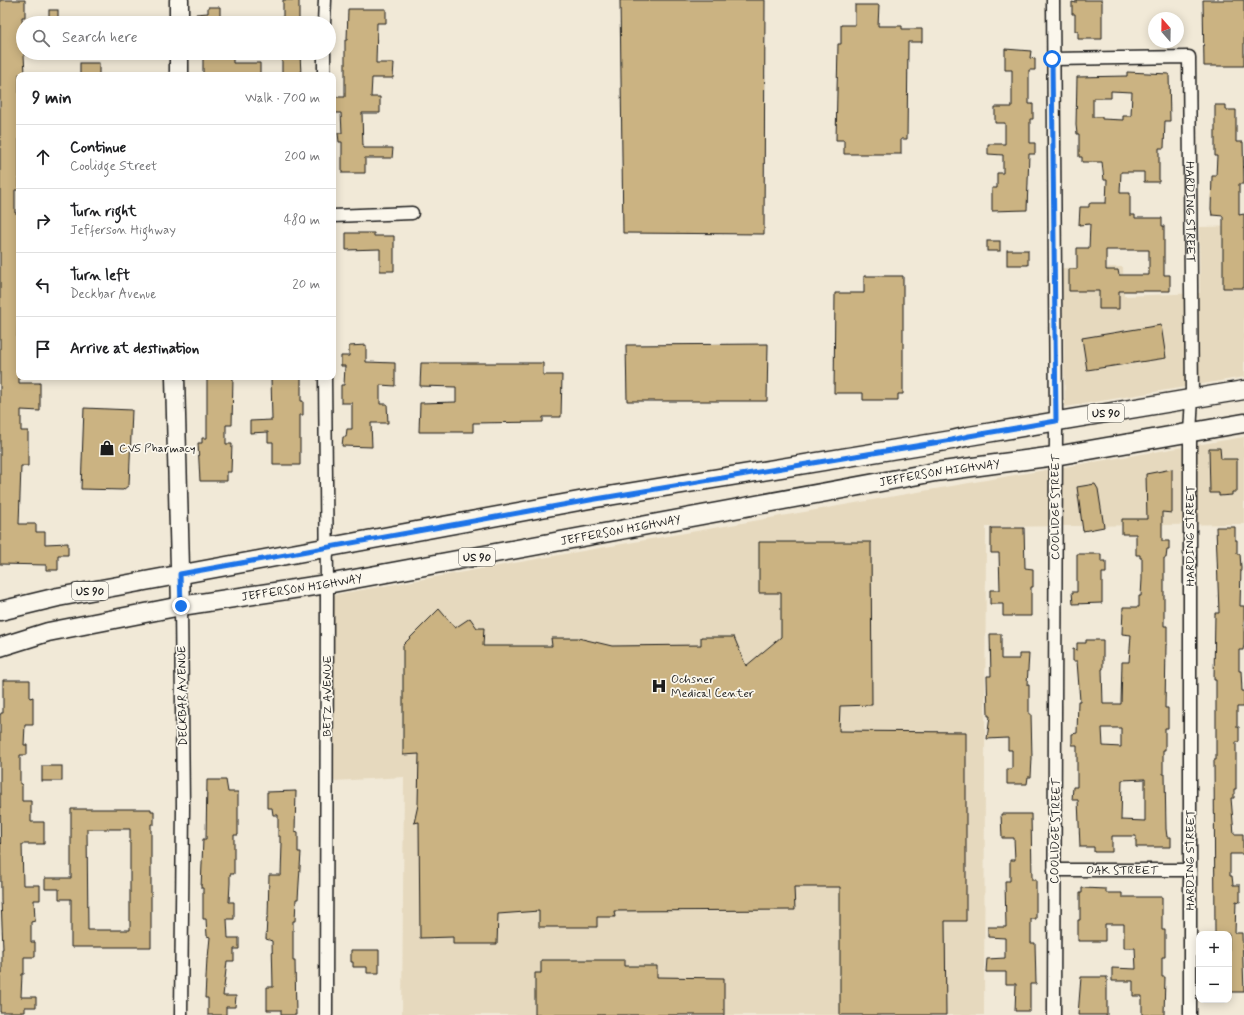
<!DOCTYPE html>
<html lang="en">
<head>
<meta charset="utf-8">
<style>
	body { margin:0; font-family:Mynerve,sans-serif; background:#f6f6f6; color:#202124 }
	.controls { position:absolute; right:12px; bottom:12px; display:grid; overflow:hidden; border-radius:8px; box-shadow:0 2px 10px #0003 }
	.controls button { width:36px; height:36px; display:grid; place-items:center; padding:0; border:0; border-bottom:1px solid #e0e0e0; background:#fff; color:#202124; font:20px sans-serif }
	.compass { position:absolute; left:1148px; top:12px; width:36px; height:36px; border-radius:50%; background:#fff; box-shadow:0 2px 10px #0003; rotate:340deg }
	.stop { position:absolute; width:12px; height:12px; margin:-9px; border:3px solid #1a73e8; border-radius:50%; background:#fff }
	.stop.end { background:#1a73e8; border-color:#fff; box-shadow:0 1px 4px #0008 }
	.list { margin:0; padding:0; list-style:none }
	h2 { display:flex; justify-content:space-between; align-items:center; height:52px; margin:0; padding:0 16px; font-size:17px }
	h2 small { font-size:13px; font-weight:400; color:#757577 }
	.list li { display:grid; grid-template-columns:26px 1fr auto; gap:12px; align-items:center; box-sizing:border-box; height:64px; padding:0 16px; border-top:1px solid #e0e0e0 }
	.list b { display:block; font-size:15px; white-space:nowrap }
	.list p { margin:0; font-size:13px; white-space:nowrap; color:#757577 }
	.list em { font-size:13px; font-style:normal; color:#757577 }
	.icon { flex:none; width:22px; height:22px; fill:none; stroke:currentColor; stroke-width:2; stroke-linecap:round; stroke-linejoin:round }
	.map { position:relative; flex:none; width:1244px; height:1015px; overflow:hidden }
	.search { position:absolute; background:#fff; box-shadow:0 2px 10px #0003; left:16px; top:16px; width:320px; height:44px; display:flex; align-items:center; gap:10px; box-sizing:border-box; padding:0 14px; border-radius:22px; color:#757577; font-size:15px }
	.panel { position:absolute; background:#fff; box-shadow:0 2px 10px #0003; left:16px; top:72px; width:320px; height:308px; border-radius:8px }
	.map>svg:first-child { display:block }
	.built { fill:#e6d9be }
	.building { fill:#cbb382; stroke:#1c1c1c; fill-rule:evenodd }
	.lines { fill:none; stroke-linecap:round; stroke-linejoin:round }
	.minor-casing { stroke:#1c1c1c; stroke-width:15 }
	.primary-casing { stroke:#1c1c1c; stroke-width:21 }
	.minor { stroke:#fbf7ec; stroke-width:12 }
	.primary { stroke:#fbf7ec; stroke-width:18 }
	.route { stroke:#1a73e8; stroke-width:5 }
	.labels { text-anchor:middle; stroke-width:3.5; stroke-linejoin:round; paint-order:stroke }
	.shield { fill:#fbf7ec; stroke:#5f5e5a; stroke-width:1 }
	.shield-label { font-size:11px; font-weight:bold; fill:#1c1c1c }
	.street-label { font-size:12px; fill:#1c1c1c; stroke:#fbf7ec }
	.poi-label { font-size:12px; fill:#1c1c1c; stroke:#fbf7ec; text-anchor:start }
</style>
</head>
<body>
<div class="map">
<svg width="1244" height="1015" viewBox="0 0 1244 1015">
	<rect width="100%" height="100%" fill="#f1e9d7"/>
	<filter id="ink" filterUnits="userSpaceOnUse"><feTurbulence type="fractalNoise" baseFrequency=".025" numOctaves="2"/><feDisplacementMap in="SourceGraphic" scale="8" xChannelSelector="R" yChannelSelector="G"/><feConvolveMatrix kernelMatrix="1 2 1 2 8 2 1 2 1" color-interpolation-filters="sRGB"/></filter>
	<g filter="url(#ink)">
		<g class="built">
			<path d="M1244 226V377L1065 407 1062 268 1123 267 1124 296 1200 293 1199 227Z"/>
			<path d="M1244 437V524L986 527 984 1015H402L404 777 334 781 333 595 986 480Z"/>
		</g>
		<g class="building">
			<path d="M0 0H25V17H22L25 74H19V190H15V213H19L17 353H19V383H40V411L21 410V431H28V466H21L19 524H36V532H45V544L68 543V555H58V570H46V565L0 564Z"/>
			<rect x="283" y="0" width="16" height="23"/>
			<path d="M620 0H765L764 234 623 233Z"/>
			<path d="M1076 0H1102V39H1078V31H1075V14H1072V2L1076 3Z"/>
			<path d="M1203 0H1244V66H1204Z"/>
			<path d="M855 5H879L878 26H902V29H922V42H908L907 139H901V154H844V140H836L838 44H841V25H855Z"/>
			<path d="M208 7H220V23H196V14L208 13Z"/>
			<path d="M348 9H386V23H377L376 63H394L393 78H372L371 97H380V113H362L363 148H393L392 158H365V173H342V142H339L338 133H342L341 113H335V97H345V40H347Z"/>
			<rect x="49" y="10" width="9" height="13"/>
			<path d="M1005 49 1031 51 1030 58 1035 59V70H1029V104H1033V119H1030V143H1035V154H1029L1027 210 992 211V188H997V173H1003V155L988 154V144H1005V123H995V107H1012V70H1005Z"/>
			<path d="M203 53H233V63H260V74L203 75Z"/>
			<path d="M282 53H300L301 75H282Z"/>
			<rect x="80" y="63" width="19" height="12"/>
			<path d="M1127 72 1169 74 1170 121H1165L1164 148H1159V182H1144V172H1121L1120 193H1130V215H1135V218H1162V226H1164V275H1170V291H1119V309H1099V291H1069V269H1077V248H1089L1090 224 1079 225 1080 207H1089V204L1091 203H1106L1107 180H1104L1102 162H1082V157H1079V134H1077L1076 125 1077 77 1127 76ZM1111 91 1132 92 1131 116H1123V120L1102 119V117H1093V98H1111ZM1106 250H1149V275H1119L1118 270H1106Z"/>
			<path d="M1215 105H1226V110H1236V142H1243L1244 184H1239V215L1244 214V288H1223V216L1212 215 1211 209 1212 176H1216L1217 156H1215Z"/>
			<path d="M346 233H374V236H394V271H380V249L346 250Z"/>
			<rect x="987" y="241" width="13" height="10"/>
			<rect x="1007" y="250" width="21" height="15"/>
			<path d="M864 276H903V394H898V400H863V393H834L835 293H864Z"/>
			<path d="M1161 325 1166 358 1087 370 1082 338Z"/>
			<path d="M768 344 767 401H627L626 345Z"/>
			<path d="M366 345V362L395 363V386L380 385V404H387L388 423H371L372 447 342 446 343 437H346L347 429H352V403H341V385H344L345 366H341V356H349V346Z"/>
			<path d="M421 363H543V375H562L561 417H543V422L473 423V432H419L420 403 456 402V387L420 386Z"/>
			<path d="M207 377H233L232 425H226V444H232L231 472H227V481H200L198 443H202V438H207Z"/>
			<path d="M271 377H301V401H303V415H300V465H273V442H268V432L250 433V421L272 420Z"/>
			<path d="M84 408 132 410 129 485 123 490 81 489Z"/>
			<path d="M1209 448H1220L1221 459H1237V492H1232V495L1219 496V493H1210Z"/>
			<path d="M1172 469V513L1162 512V541H1169V550H1167L1166 558H1164V626H1167V644H1166L1165 708H1168V728H1165V750H1163V774H1165L1166 829 1167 837H1171V847H1136V836H1112V852H1094V847H1080L1078 800H1072L1073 787H1077V745H1072V734L1077 733 1078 701H1080L1077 661H1073V649L1077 650V643H1086V640H1103V669H1102L1103 704H1121L1122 662H1129L1131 635 1122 634 1123 607H1139V596H1141L1142 579V558H1140V555H1136V534H1122V519H1147L1146 474ZM1102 728H1121V747L1103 746ZM1145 779V821L1121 820 1122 780Z"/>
			<path d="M1095 484 1098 489 1104 527 1083 531 1077 487Z"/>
			<path d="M1216 527H1235V540H1237V554H1240L1241 567 1240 606H1244V645L1243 650H1239V671H1241L1242 691H1244V707H1237V727H1239V742H1236V789H1234V798H1231L1234 834H1243V854H1230V876H1232L1233 885H1240V902L1236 901 1235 933H1242L1244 992H1229V934H1215L1214 760H1216V680H1214L1215 613H1219Z"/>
			<path d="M991 528H1024L1025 568 1033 569V587H1031V616H1003V604H990V590H1000L999 553H991Z"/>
			<path d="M759 542H871L872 705 840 706 839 731 966 732V921H945L946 1015H840V887H794L795 910 614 911 615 917H597V927H539V911L498 914 497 944H453V937L420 938 419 822 414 823 418 805 419 754 403 755V645L439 609 455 628 470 618 477 628H484L483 646H552L551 638H578L612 646 701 645V637H734L746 666 781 637V593H759Z"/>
			<path d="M1077 554H1101V561H1106V573H1102V603L1073 604 1072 592H1077Z"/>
			<path d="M990 634H1001V659H1019V654H1029L1027 685H1029V714H1031L1032 758 1031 777H1028L1027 784H1007V769H1012V750H1008V738L987 739 990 716H988L987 676H991Z"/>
			<path d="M3 680H30V698L33 697V725H25L24 745H27V755H20V784H22V801H31V822H44V844H22L23 885H40V900H34L35 921 31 922V942H35V957H24V974H22L21 997H36V1007H25V1012H0V973H2V949H3L1 900 0 787V716L1 713H3Z"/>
			<rect x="42" y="766" width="20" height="15"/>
			<path d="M207 780H226L228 792H238V835H234V874H230V883L229 902H234V919H227L228 938H239V949H234V961H227L223 996H236L235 1007H226V1015H208V998H205L207 958H208L210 937 207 936 206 919H203V888H201L203 839H206Z"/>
			<path d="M296 791 295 831 298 832V852H301L298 899H296L295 921H293V961H295L296 1015H281V1010H267V987H273L272 941 266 939 267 917H268L269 875H281L282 843H280V836H278V815H273L272 808H267V792Z"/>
			<path d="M71 809H151V811H154V824H151V947H71V899H59V889H45V878H71ZM87 829H130V930H88Z"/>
			<path d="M1001 814H1031L1032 880H1036V919H1031V943H1035L1036 984H1030V1011H1015L1016 984H1006V972H986L987 959 1005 958V938L988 937V927H1006L1005 881H1010V860H1015L1014 838H1002Z"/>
			<path d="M1082 888 1106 889V893H1122V897H1162V930H1165V957H1162V977H1165L1164 1015H1142V996H1133V981H1112V968L1136 969 1135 948H1124V924H1105V941H1078V920H1080V893H1082Z"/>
			<path d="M351 950H379V973H367V967H353V962H351Z"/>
			<path d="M541 960H625V966H657V977L724 978V1015H535V973H541Z"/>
			<path d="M1081 977H1107V1015H1078Z"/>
		</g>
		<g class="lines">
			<g class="minor-casing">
				<g id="minor">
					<path d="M1053 0 1056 421 1054 1015"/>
					<path d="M324 23 325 0"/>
					<path id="s1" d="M1052 59 1189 57 1192 398 1190 433V1015"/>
					<path d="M324 75V53"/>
					<path d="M333 216 412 213"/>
					<path d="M325 377 327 584 326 1015"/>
					<path id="s2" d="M1054 870H1190"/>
					<path d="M181 1015 183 807 181 606"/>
				</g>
			</g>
			<g class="primary-casing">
				<g id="primary">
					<path d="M179 23V0"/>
					<path d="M179 75V53"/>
					<path d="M175 377 181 606"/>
					<path d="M0 611 58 597 590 499 952 440 969 436 1244 390"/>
					<path id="s3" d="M0 647 48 632 181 606 327 584 935 472 1055 456 1244 423"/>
				</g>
			</g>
			<use href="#minor" class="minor"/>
			<use href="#primary" class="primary"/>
		</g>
	</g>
	<g class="lines" filter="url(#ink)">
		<path class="route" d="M181 606 180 574 590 500 952 440 969 436 1056 421 1052 59"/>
	</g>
	<defs>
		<g id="shop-bare" transform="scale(1.2)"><path d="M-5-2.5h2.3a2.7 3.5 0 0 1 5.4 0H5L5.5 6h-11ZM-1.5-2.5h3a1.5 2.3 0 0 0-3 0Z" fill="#1c1c1c" stroke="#fbf7ec" stroke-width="2.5" paint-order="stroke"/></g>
		<g id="hospital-bare" transform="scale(1.2)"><path d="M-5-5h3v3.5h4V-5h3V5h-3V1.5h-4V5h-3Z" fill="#1c1c1c" stroke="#fbf7ec" stroke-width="2.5" paint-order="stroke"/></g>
	</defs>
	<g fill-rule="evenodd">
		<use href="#shop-bare" x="107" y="448"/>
		<use href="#hospital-bare" x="659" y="686"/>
	</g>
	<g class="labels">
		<g class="shield">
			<rect x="1088" y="404" width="36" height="18" rx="3"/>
			<rect x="459" y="548" width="36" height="18" rx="3"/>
			<rect x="72" y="582" width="36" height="18" rx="3"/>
		</g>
		<g class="shield-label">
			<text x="1106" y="417">US 90</text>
			<text x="477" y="561">US 90</text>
			<text x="90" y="595">US 90</text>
		</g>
		<g class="street-label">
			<text dy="4" stroke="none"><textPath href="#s1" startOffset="292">HARDING STREET</textPath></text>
			<text dy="4" stroke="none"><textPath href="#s3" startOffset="956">JEFFERSON HIGHWAY</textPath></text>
			<text transform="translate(1055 507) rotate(-90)" y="4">COOLIDGE STREET</text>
			<text dy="4" stroke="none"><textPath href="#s3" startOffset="632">JEFFERSON HIGHWAY</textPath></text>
			<text transform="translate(1190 536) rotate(-90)" y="4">HARDING STREET</text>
			<text dy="4" stroke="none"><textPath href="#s3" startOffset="308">JEFFERSON HIGHWAY</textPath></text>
			<text transform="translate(182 696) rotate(-91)" y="4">DECKBAR AVENUE</text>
			<text transform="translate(327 696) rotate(-90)" y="4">BETZ AVENUE</text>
			<text transform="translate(1055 831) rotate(-89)" y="4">COOLIDGE STREET</text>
			<text transform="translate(1190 860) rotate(-90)" y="4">HARDING STREET</text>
			<text dy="4" stroke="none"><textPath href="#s2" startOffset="68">OAK STREET</textPath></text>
		</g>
		<g class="poi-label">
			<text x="119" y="452">CVS Pharmacy</text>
			<text x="671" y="683">Ochsner<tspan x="671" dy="14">Medical Center</tspan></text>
		</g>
	</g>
</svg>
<div class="controls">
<button>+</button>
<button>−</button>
</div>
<svg class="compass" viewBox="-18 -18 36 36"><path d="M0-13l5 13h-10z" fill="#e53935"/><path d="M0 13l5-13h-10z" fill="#757577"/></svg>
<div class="stop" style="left:1052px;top:59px"></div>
<div class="stop end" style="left:181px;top:606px"></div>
<div class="search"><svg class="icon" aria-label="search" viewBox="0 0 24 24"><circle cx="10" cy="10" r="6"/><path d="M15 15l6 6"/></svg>Search here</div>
<section class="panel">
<h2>9 min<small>Walk · 700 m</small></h2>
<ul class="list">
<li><svg class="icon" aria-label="ahead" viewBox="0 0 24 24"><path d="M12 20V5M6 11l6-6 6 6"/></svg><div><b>Continue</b><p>Coolidge Street</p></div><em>200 m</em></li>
<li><svg class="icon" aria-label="right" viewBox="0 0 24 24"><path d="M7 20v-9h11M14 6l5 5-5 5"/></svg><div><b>Turn right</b><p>Jefferson Highway</p></div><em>480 m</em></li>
<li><svg class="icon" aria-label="left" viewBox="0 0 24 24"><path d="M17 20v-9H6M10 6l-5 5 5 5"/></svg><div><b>Turn left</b><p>Deckbar Avenue</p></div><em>20 m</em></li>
<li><svg class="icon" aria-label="arrive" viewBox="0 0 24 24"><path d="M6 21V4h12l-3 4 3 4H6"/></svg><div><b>Arrive at destination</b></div></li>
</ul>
</section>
</div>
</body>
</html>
